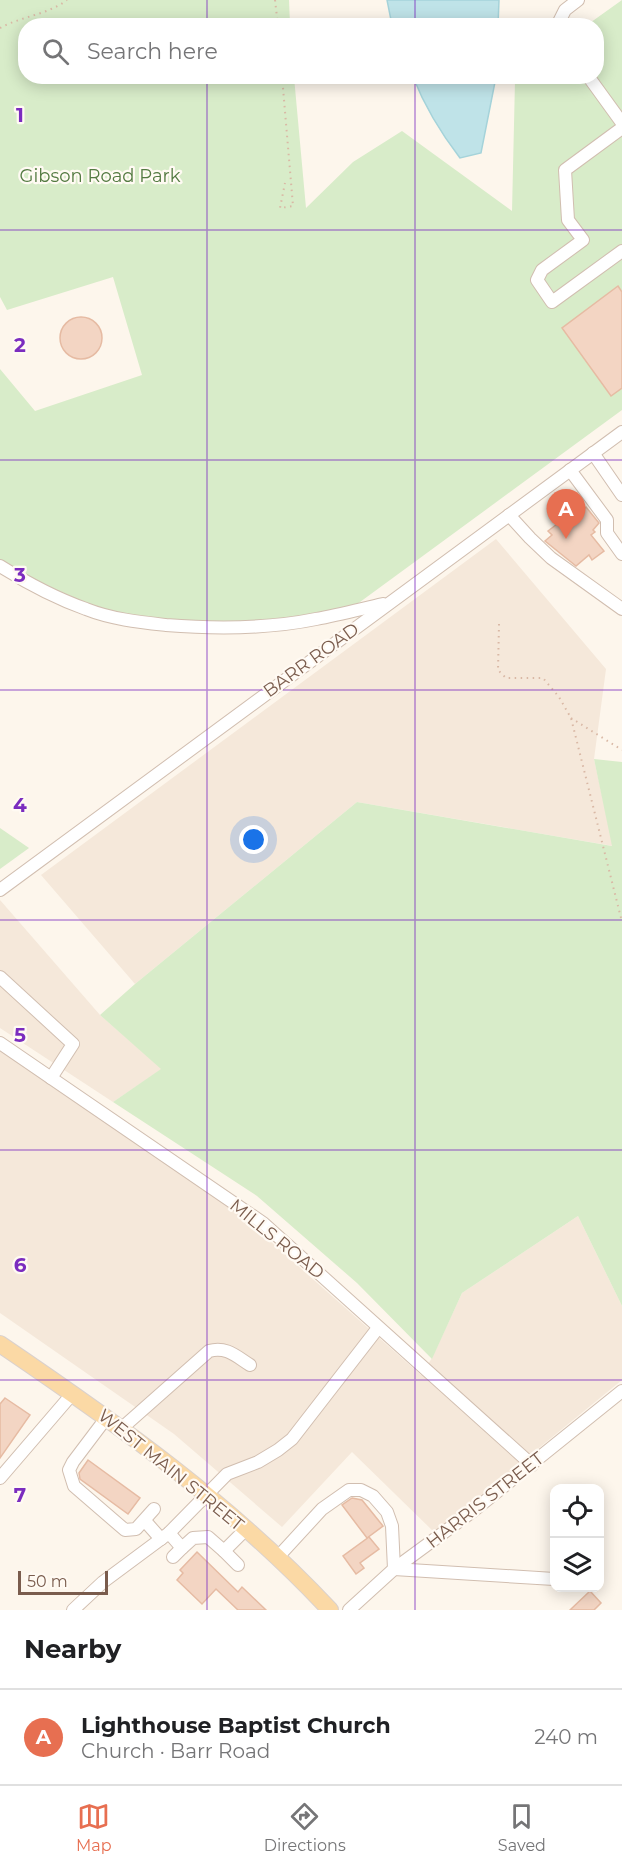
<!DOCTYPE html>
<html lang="en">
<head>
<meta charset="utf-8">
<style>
	body { margin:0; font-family:Montserrat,sans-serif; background:#f6f6f6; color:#202124 }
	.controls { position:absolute; right:18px; bottom:18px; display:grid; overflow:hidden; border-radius:12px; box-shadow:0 3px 15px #0003 }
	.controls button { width:54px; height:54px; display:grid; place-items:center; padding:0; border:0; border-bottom:2px solid #e0e0e0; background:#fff; color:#202124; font:30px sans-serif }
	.scale { position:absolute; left:18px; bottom:15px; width:90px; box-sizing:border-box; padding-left:6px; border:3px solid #7a5c4d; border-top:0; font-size:16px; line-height:21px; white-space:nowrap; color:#7a5c4d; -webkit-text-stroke:4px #fffaf3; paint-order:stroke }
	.you { position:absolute; left:254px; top:840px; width:21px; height:21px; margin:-15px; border:4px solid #fff; border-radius:50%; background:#1a73e8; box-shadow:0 0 0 9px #1a73e833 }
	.badge { display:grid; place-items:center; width:39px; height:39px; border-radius:50%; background:#e76f51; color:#fff; font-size:20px; font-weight:700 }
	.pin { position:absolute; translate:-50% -50px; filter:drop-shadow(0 2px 3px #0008) }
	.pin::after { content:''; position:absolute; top:32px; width:21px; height:18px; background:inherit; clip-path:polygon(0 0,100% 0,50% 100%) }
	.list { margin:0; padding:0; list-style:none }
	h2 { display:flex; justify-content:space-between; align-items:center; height:78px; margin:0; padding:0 24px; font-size:26px }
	h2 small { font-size:20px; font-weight:400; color:#757577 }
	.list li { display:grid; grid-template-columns:39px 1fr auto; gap:18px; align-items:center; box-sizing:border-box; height:96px; padding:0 24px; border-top:2px solid #e0e0e0 }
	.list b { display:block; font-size:22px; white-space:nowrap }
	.list p { margin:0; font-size:20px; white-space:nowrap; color:#757577 }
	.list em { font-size:20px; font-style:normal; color:#757577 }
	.icon { flex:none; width:33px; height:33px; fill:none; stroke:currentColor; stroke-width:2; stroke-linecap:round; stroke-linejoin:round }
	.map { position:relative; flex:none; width:622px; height:1610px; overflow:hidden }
	.search { position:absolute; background:#fff; box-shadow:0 3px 15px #0003; left:18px; right:18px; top:18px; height:66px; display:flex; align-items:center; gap:15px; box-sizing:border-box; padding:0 21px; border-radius:24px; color:#757577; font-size:22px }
	.sheet { height:174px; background:#fff }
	nav { display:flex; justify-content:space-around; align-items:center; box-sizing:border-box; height:84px; border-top:2px solid #e0e0e0; background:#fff; font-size:16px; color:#757577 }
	nav a { display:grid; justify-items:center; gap:3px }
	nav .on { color:#e76f51 }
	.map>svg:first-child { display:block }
	.residential { fill:#f5e8da }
	.green { fill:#d8ecc9 }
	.water { fill:#bfe3e8; stroke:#a5d3da; stroke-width:1.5 }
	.building { fill:#f3d5c3; stroke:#e6bba3; stroke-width:1.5 }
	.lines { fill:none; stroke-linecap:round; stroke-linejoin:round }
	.minor-casing { stroke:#d1beb0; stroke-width:14 }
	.major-casing { stroke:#dad1cd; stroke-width:18 }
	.path { stroke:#d9b8a5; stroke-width:2; stroke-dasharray:1.5 4.5; stroke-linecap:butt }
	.minor { stroke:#fff; stroke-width:12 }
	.major { stroke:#fbd9a5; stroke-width:16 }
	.grid { fill:none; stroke:#7b2cbf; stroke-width:1.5; stroke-opacity:0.55 }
	.labels { text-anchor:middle; stroke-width:4.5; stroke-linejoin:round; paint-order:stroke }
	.park-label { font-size:18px; fill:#537a41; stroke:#fffaf3 }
	.street-label { font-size:18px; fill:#7a5c4d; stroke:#fffaf3 }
	.grid-label { font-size:20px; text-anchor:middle; font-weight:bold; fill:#7b2cbf; stroke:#fffaf3; stroke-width:4.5; stroke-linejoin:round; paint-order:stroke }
</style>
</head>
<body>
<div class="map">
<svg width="622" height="1610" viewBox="0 0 622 1610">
	<rect width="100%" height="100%" fill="#fdf6ec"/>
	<g class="residential">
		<path d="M496 539 606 669 594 759 613 846 357 802 135 984 41 875Z"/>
		<path d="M0 900 100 1015 162 1069 113 1102 0 1028Z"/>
		<path d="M0 1048 244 1218 421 1375 432 1358 462 1293 578 1216 622 1306V1380L435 1533 352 1452 282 1527 174 1434 0 1313Z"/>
	</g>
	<g class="green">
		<path d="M0 0H289L290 25 26 26V76L294 77 306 208 353 162 402 131 512 211 515 81 521 77 596 76V26L587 25 622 0V410L345 613 281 625 121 619 0 566V369L35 411 142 375 113 277 7 310 0 297Z"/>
		<path d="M594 759 622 762V1306L578 1216 462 1293 432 1359 357 1283 257 1196 113 1102 161 1069 100 1015 135 984 357 802 612 846Z"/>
		<path d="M0 828 29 848 0 869Z"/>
	</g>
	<g class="water">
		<path d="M387 0H499L498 25H392Z"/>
		<path d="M413 77H496L481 153 460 158C440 132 425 107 413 77Z"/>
	</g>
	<g class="building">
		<path d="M618 286 622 292V388L611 396 562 328Z"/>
		<circle cx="81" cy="338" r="21"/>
		<path d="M586 507 599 523 593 530 595 532 591 535 604 551 592 560 589 555 576 566 545 541 552 535 548 531 561 521 563 524Z"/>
		<path d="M5 1398 30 1415 0 1458V1404Z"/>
		<path d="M88 1460 140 1498 128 1514 80 1479 79 1473Z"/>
		<path d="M352 1498 362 1500 383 1526 367 1538 342 1505Z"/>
		<path d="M369 1537 379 1549 360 1563 364 1568 356 1574 343 1556Z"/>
		<path d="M197 1552 238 1592 242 1587 266 1610H238L216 1589 202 1604 177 1580 183 1573 180 1570Z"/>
		<path d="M590 1591 601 1603 594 1610H570Z"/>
	</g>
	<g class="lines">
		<g class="minor-casing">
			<g id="minor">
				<path d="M557 26 565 10 578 0"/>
				<path d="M588 76 622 123"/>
				<path d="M622 128 565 170 568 220 583 240 542 270 537 280 552 302 622 251"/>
				<path d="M593 453 622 495"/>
				<path d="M570 470 607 520V533L622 554"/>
				<path d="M509 515 530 538 551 558 622 609"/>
				<path d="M0 566C27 583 55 598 86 609 111 619 139 622 166 625 216 629 267 629 316 619 338 615 361 609 383 604"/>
				<path d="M0 890 622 432"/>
				<path d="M0 977 73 1044 51 1078"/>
				<path d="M0 1043 263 1223 532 1465"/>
				<path d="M107 1417 73 1462 69 1470 74 1486 125 1530 136 1529 154 1509"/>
				<path d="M122 1428 209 1351C226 1346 236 1356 250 1365"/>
				<path d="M0 1478 73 1393"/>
				<path d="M145 1521 161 1539"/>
				<path d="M169 1533 182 1548 193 1538 208 1537 224 1551 246 1529"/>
				<path d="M224 1551 238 1565"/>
				<path d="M173 1557 182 1548"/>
				<path d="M277 1558 322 1509 349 1490H361L373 1496 387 1512 392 1526 394 1569 554 1579"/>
				<path d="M73 1610 103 1582 169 1533 227 1474 258 1462 278 1450 292 1439 378 1328"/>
				<path d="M349 1610 394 1569 473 1511 622 1391"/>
			</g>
		</g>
		<g class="major-casing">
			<path id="major" d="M0 1344C118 1424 232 1505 330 1610"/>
		</g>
		<g class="path">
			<path d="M275 0 278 26"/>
			<path d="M0 28C22 16 47 15 67 0"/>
			<path d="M282 76 293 206 280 208 285 183"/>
			<path d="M499 624 498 670 506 678H543L559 697 571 718 622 922"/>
			<path d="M571 718 622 750"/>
		</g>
		<use href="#minor" class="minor"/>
		<use href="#major" class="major"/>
	</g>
	<path class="grid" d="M207 0V26M415 0V26M207 76V1610M415 76V1610M0 230H622M0 460H622M0 690H622M0 920H622M0 1150H622M0 1380H622"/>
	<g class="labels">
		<g class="park-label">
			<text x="100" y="182">Gibson Road Park</text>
		</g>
		<g class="street-label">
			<text transform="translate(311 660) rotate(-36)" y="6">BARR ROAD</text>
			<text transform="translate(277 1239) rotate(39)" y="6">MILLS ROAD</text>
			<text transform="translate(171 1470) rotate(39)" y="6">WEST MAIN STREET</text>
			<text transform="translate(485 1500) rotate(-38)" y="6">HARRIS STREET</text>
		</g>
	</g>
	<g class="grid-label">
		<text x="20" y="122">1</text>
		<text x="20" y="352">2</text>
		<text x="20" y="582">3</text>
		<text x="20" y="812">4</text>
		<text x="20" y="1042">5</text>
		<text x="20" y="1272">6</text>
		<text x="20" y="1502">7</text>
	</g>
</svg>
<div class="controls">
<button><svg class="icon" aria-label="locate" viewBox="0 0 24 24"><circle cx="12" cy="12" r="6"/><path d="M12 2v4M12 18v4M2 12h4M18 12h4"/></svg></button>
<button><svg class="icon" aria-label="layers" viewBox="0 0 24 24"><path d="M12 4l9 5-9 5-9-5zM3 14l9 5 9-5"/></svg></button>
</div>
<div class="scale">50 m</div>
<div class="you"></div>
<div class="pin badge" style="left:566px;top:539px">A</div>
<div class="search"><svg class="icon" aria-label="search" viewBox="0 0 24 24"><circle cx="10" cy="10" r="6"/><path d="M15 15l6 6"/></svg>Search here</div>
</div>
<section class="sheet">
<h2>Nearby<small></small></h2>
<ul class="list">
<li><span class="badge">A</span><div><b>Lighthouse Baptist Church</b><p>Church · Barr Road</p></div><em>240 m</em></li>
</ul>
</section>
<nav>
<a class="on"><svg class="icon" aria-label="map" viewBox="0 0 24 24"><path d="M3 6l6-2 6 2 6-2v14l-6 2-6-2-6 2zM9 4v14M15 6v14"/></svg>Map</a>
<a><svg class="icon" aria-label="directions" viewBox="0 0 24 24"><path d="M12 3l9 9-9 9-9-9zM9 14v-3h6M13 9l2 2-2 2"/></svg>Directions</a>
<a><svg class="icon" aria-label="saved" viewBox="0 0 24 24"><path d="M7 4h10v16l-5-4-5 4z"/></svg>Saved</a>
</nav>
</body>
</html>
